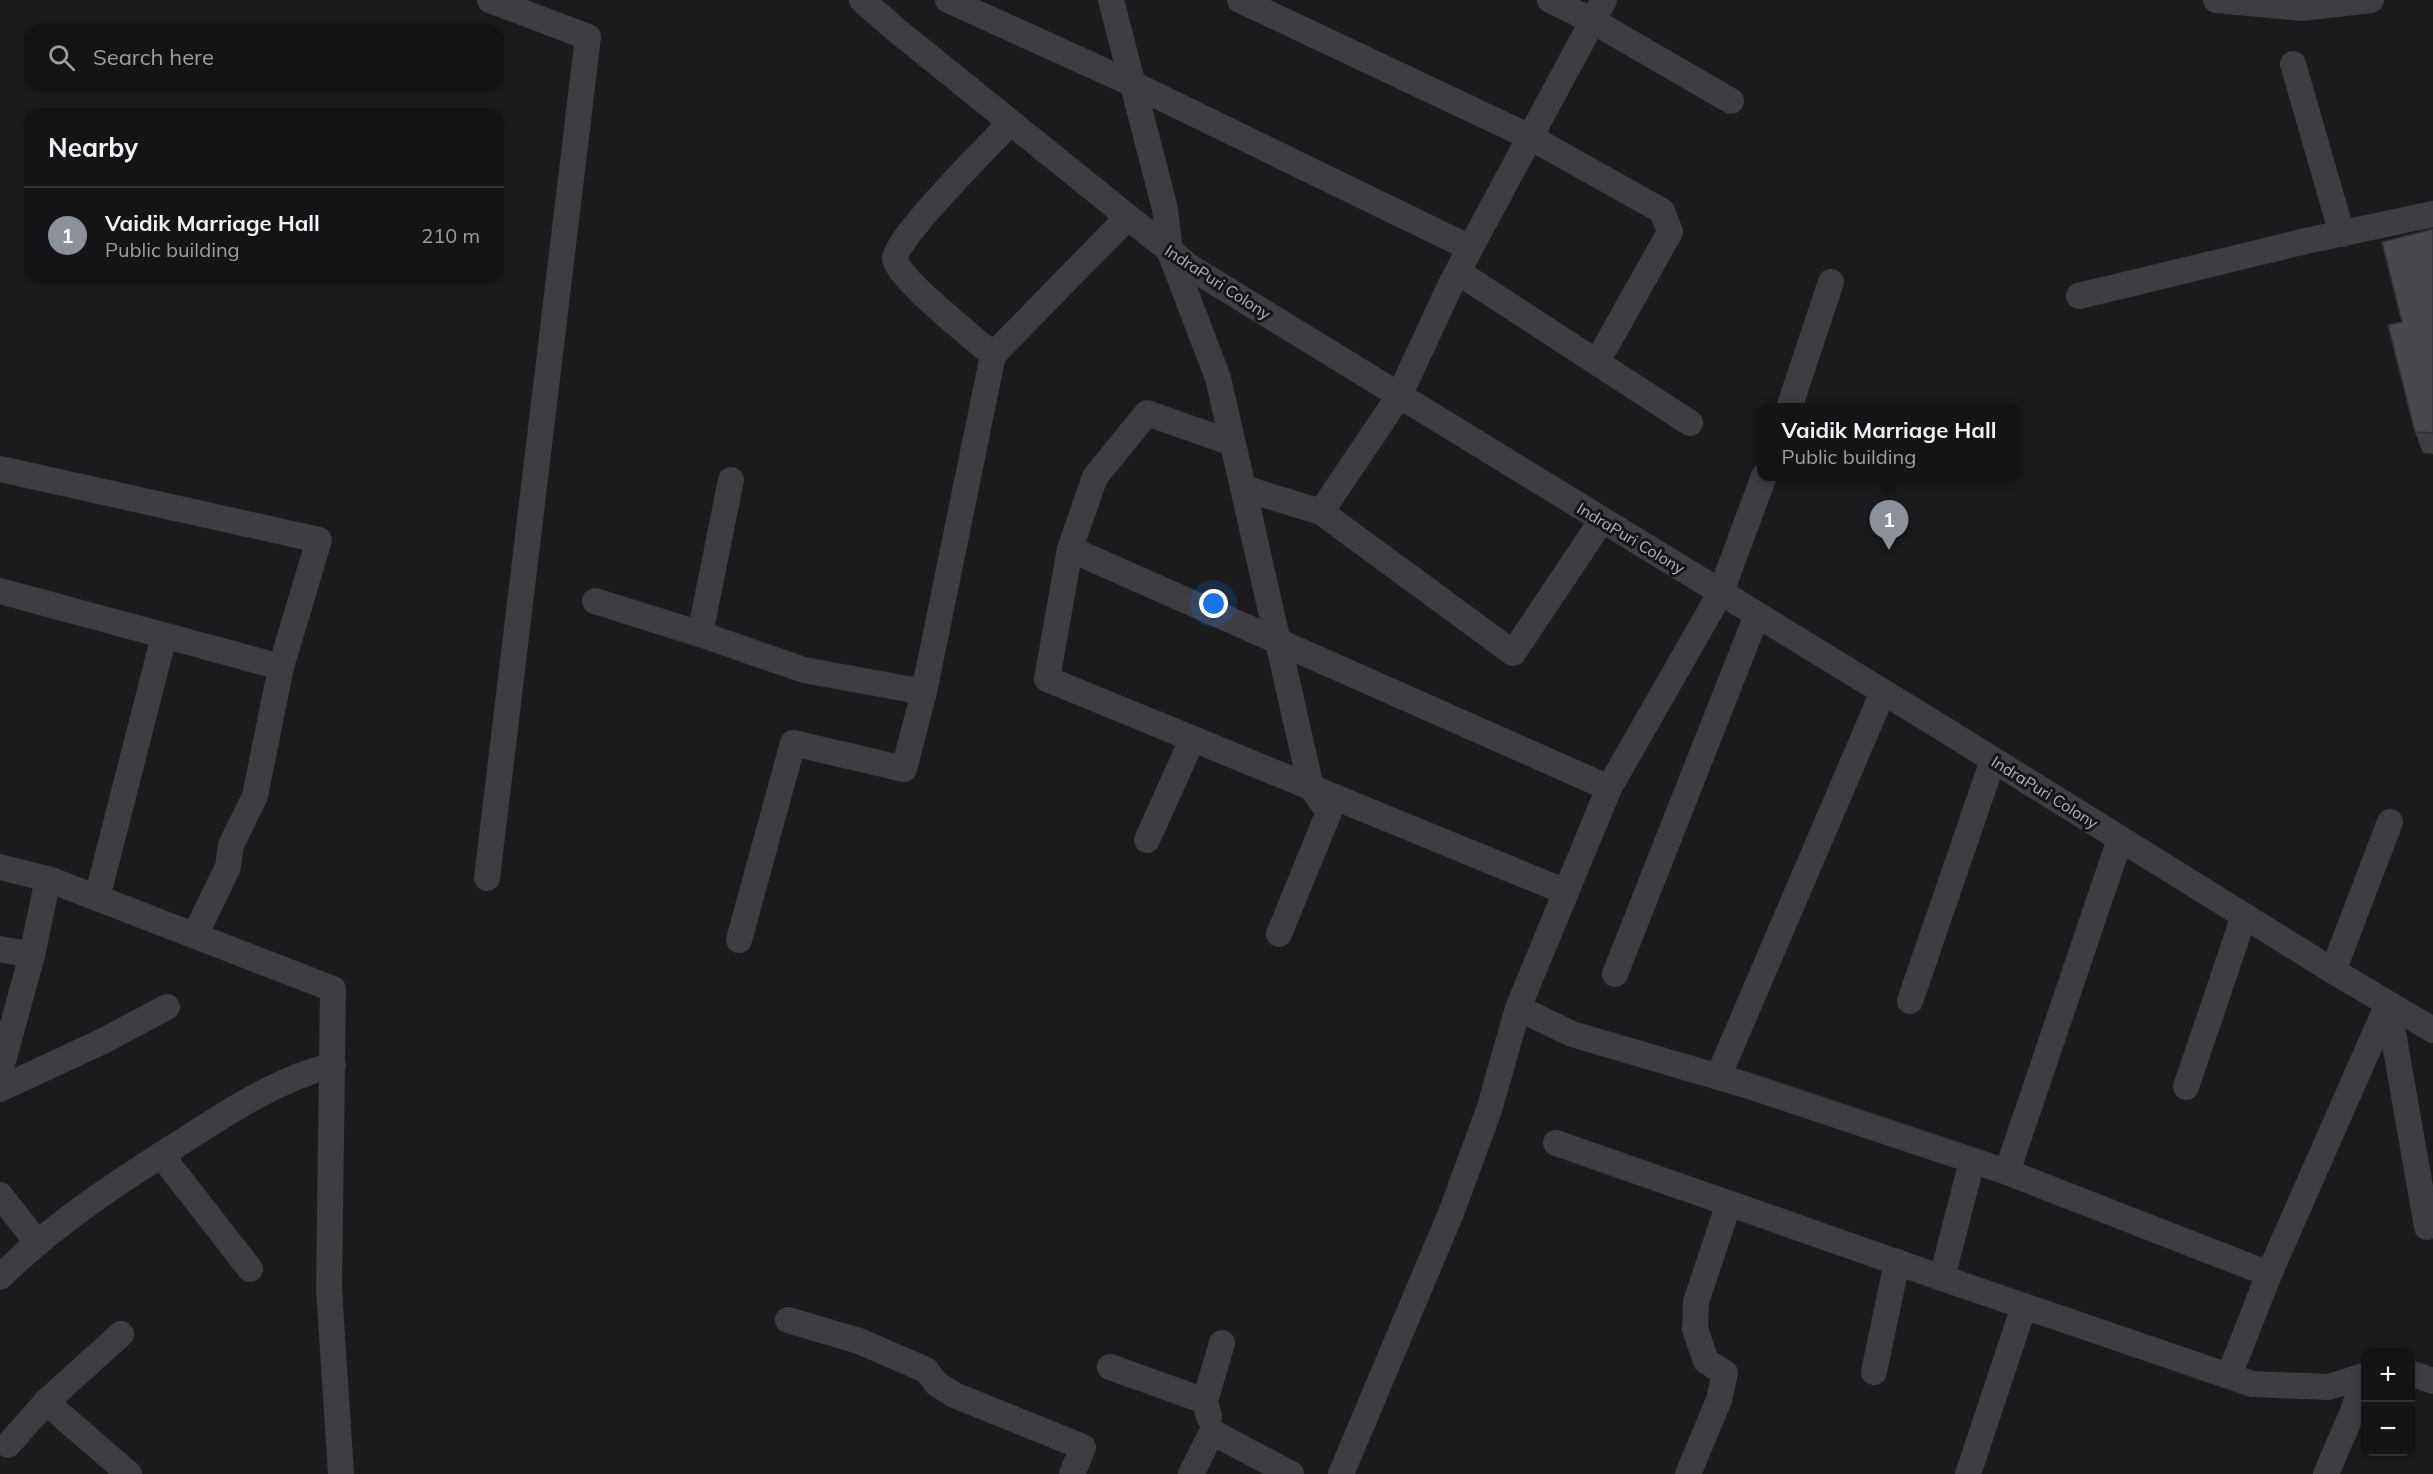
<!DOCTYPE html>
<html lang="en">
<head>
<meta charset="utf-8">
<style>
	body { margin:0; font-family:Mulish,sans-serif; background:#212123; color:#f1f3f6 }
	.controls { position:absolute; right:18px; bottom:18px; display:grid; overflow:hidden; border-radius:12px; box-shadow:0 2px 4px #0004 }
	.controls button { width:54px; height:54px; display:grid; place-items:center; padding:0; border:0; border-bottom:2px solid #333335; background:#141416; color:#f1f3f6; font:30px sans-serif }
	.you { position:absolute; left:1214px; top:604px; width:21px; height:21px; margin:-15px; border:4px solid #fff; border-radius:50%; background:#1a73e8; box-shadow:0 0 0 9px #1a73e833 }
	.badge { display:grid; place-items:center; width:39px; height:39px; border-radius:50%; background:#8c9099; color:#fff; font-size:20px; font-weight:700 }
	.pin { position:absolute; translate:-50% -50px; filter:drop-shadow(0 2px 3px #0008) }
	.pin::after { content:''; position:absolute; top:32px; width:21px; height:18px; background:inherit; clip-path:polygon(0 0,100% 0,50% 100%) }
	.popup { position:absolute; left:1757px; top:403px; width:264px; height:78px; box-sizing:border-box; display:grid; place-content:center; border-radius:12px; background:#141416; filter:drop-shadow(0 2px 4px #0005); font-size:20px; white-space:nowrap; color:#9d9ea1 }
	.popup b { font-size:22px; color:#f1f3f6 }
	.popup::after { content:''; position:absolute; left:50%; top:100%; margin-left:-12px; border:12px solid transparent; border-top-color:#141416 }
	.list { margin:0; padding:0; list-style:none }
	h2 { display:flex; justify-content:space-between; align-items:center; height:78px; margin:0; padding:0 24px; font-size:26px }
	h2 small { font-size:20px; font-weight:400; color:#9d9ea1 }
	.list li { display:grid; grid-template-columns:39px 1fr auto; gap:18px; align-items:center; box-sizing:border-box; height:96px; padding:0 24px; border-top:2px solid #333335 }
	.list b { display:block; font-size:22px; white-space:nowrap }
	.list p { margin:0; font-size:20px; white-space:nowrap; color:#9d9ea1 }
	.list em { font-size:20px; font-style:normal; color:#9d9ea1 }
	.icon { flex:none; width:33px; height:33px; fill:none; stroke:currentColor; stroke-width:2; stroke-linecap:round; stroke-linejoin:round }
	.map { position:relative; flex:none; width:2433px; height:1474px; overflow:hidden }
	.search { position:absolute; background:#141416; box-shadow:0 2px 4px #0004; left:24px; top:24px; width:480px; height:66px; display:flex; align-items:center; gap:15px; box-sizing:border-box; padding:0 21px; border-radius:18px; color:#9d9ea1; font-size:22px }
	.panel { position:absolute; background:#141416; box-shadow:0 2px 4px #0004; left:24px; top:108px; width:480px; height:174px; border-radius:18px }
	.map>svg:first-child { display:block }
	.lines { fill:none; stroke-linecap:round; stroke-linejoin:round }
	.minor { stroke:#3d3d42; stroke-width:26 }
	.wall { fill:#3e3f42 }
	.building { fill:#48494d; stroke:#323336; stroke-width:1.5 }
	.labels { text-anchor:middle; stroke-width:6; stroke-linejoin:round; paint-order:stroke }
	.street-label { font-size:16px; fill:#afb3bb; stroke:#161618 }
</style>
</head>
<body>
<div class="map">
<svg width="2433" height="1474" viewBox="0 0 2433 1474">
	<rect width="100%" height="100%" fill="#1b1b1d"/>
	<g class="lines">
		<g class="minor">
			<path d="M862 0 895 29 1190 267 1934 723 2333 971 2433 1030"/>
			<path d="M948 0 1133 84 1470 248"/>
			<path d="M1111 0 1165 209 1170 252 1218 378 1311 787 1329 812 1279 934"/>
			<path d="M1240 0 1530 137 1662 211 1670 232 1597 362"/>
			<path d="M1550 0 1593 21 1731 101"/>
			<path d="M2216 0 2302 8 2371 0"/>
			<path d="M2293 64 2342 234"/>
			<path d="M1458 272 1690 423"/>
			<path d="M2079 296 2306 241 2433 214"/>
			<path d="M993 355C974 338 899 280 895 259 892 242 993 141 1010 123"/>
			<path d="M1789 408 1831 282"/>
			<path d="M0 469 319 540 281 667 255 796 231 845 228 867 195 935"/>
			<path d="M1243 488 1321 512 1513 653 1602 520"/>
			<path d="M1321 512 1399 396 1452 282 1604 0"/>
			<path d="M1070 549 1095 477 1147 413 1232 443"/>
			<path d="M0 591 281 667"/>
			<path d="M595 601 700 634 804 670 924 692"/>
			<path d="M700 634 731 480"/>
			<path d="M1609 788 1721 592 1764 476"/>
			<path d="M1147 840 1192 740"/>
			<path d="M0 867 48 879"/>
			<path d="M487 878 588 37 490 0"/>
			<path d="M1566 892 1609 788 1070 549 1047 679 1566 892 1518 1008 1572 1034 1746 1085 2007 1172 2120 839"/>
			<path d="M97 898 164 636"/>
			<path d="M739 940 793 743 904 769 924 692 993 355 1127 218"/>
			<path d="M0 949 32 955 48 879 333 989 329 1289 341 1474"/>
			<path d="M2333 971 2390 822"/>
			<path d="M1615 974 1757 615"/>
			<path d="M1910 1001 1993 760"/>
			<path d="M0 1072 32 955"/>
			<path d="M1718 1077 1883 692"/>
			<path d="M2186 1087 2244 916"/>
			<path d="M0 1089 103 1041 167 1007"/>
			<path d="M1556 1143 1942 1278"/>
			<path d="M161 1155 250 1269"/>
			<path d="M1972 1161 1942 1278 2252 1384 2329 1387 2366 1375"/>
			<path d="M2007 1172 2269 1274 2229 1376"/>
			<path d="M0 1195 36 1241"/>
			<path d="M2269 1274 2388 1004 2427 1227"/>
			<path d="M0 1277C55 1223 118 1182 183 1141 231 1110 278 1079 333 1065"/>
			<path d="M788 1320 859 1341 926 1370 937 1384 954 1395 1083 1447 1072 1474"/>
			<path d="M1110 1367 1205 1401"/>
			<path d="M1874 1372 1897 1262"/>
			<path d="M2410 1373 2433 1381"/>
			<path d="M46 1402 121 1334"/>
			<path d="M1209 1417 1205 1401 1222 1343"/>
			<path d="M8 1445 46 1402 129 1474"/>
			<path d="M1191 1474 1212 1432 1291 1474"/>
			<path d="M1341 1474 1451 1213 1489 1110 1518 1008"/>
			<path d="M1688 1474 1719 1400 1725 1373 1706 1361 1695 1329 1696 1302 1729 1203"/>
			<path d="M1968 1474 2024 1306"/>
			<path d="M2326 1474 2353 1411 2365 1375"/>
		</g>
	</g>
	<path class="wall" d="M2433 229V454L2423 453 2415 432 2402 322Z"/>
	<path class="building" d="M2433 229V433L2415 432 2388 325 2402 322 2382 242Z"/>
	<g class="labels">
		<g class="street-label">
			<text transform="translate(1218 282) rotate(33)" y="6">IndraPuri Colony</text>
			<text transform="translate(1631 538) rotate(31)" y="6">IndraPuri Colony</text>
			<text transform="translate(2045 792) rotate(32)" y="6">IndraPuri Colony</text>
		</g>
	</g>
</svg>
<div class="controls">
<button>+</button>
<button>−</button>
</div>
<div class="you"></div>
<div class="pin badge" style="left:1889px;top:550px">1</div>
<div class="popup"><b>Vaidik Marriage Hall</b>Public building</div>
<div class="search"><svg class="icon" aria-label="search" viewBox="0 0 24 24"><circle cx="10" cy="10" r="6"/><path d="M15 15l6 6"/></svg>Search here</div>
<section class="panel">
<h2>Nearby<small></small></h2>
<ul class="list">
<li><span class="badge">1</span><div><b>Vaidik Marriage Hall</b><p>Public building</p></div><em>210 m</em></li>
</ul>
</section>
</div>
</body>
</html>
